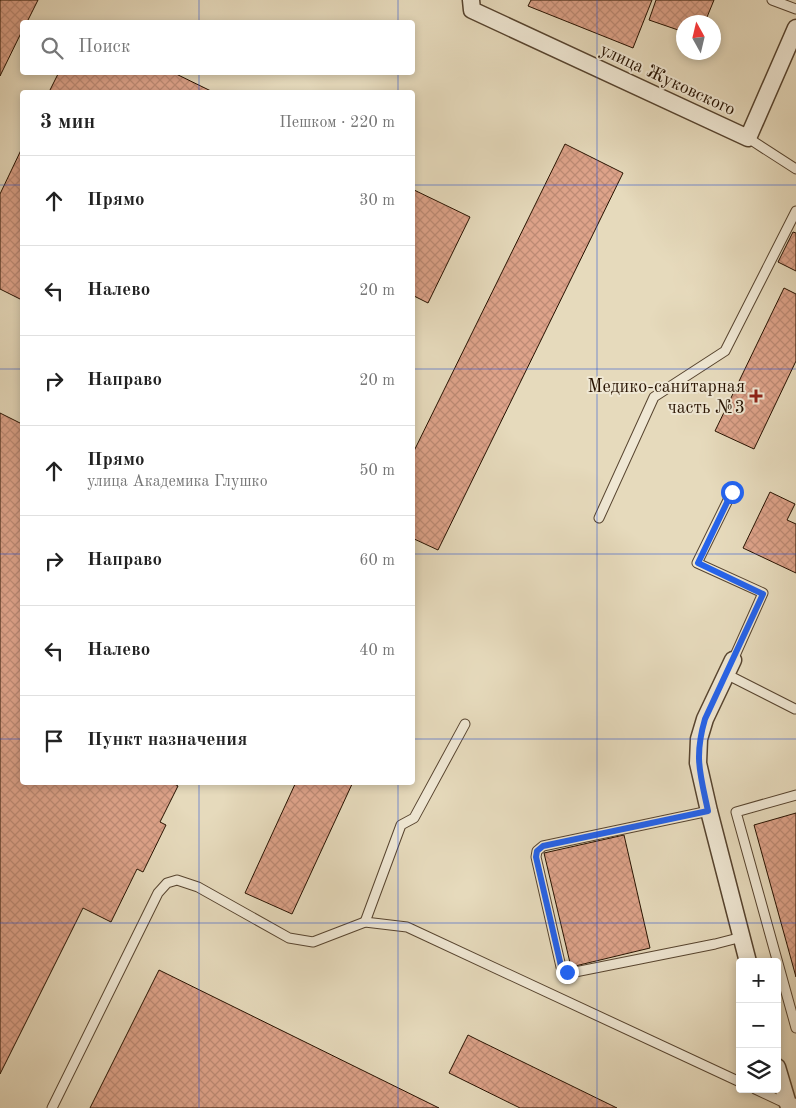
<!DOCTYPE html>
<html lang="ru">
<head>
<meta charset="utf-8">
<style>
	body { margin:0; font-family:"Old Standard TT",serif; background:#f2f2f2; color:#222 }
	.controls { position:absolute; right:15px; bottom:15px; display:grid; overflow:hidden; border-radius:5px; box-shadow:0 2px 8px #0003 }
	.controls button { width:45px; height:45px; display:grid; place-items:center; padding:0; border:0; border-bottom:1px solid #e0e0e0; background:#fff; color:#222; font:25px sans-serif }
	.compass { position:absolute; left:676px; top:15px; width:45px; height:45px; border-radius:50%; background:#fff; box-shadow:0 2px 8px #0003; rotate:352deg }
	.stop { position:absolute; width:15px; height:15px; margin:-11px; border:4px solid #2563eb; border-radius:50%; background:#fff }
	.stop.end { background:#2563eb; border-color:#fff; box-shadow:0 1px 5px #0008 }
	.list { margin:0; padding:0; list-style:none }
	h2 { display:flex; justify-content:space-between; align-items:center; height:65px; margin:0; padding:0 20px; font-size:21px }
	h2 small { font-size:16px; font-weight:400; color:#767676 }
	.list li { display:grid; grid-template-columns:32px 1fr auto; gap:15px; align-items:center; box-sizing:border-box; height:90px; padding:0 20px; border-top:1px solid #e0e0e0 }
	.list b { display:block; font-size:19px; white-space:nowrap }
	.list p { margin:0; font-size:16px; white-space:nowrap; color:#767676 }
	.list em { font-size:16px; font-style:normal; color:#767676 }
	.icon { flex:none; width:28px; height:28px; fill:none; stroke:currentColor; stroke-width:2; stroke-linecap:round; stroke-linejoin:round }
	.map { position:relative; flex:none; width:796px; height:1108px; overflow:hidden }
	.search { position:absolute; background:#fff; box-shadow:0 2px 8px #0003; left:20px; top:20px; width:395px; height:55px; display:flex; align-items:center; gap:12px; box-sizing:border-box; padding:0 18px; border-radius:5px; color:#767676; font-size:19px }
	.panel { position:absolute; background:#fff; box-shadow:0 2px 8px #0003; left:20px; top:90px; width:395px; height:695px; border-radius:5px }
	.map>svg:first-child { display:block }
	.building { fill:url(#building-cross-hatch); stroke:#271200 }
	.lines { fill:none; stroke-linecap:round; stroke-linejoin:round }
	.lane-casing { stroke:#57442f; stroke-width:11 }
	.street-casing { stroke:#57442f; stroke-width:19 }
	.lane { stroke:#efe7d3; stroke-width:9 }
	.street { stroke:#efe7d3; stroke-width:16 }
	.route { stroke:#2563eb; stroke-width:6 }
	.grid { fill:none; stroke:#1d4ed8; stroke-width:1; stroke-opacity:0.55 }
	.poi-dot { fill:#8f2418; stroke:#efe7d3; stroke-width:2 }
	.labels { text-anchor:middle; stroke-width:4; stroke-linejoin:round; paint-order:stroke }
	.street-label { font-size:18px; fill:#271200; stroke:#efe7d3 }
	.poi-label { font-size:18px; fill:#271200; stroke:#efe7d3; text-anchor:end }
</style>
</head>
<body>
<div class="map">
<svg width="796" height="1108" viewBox="0 0 796 1108">
	<defs>
		<pattern id="building-cross-hatch" width="8" height="8" patternUnits="userSpaceOnUse" patternTransform="scale(1.25)"><rect width="8" height="8" fill="#dea38a"/><path d="M0 0l8 8M0 8l8-8" fill="none" stroke="#be8b75"/></pattern>
	</defs>
	<rect width="100%" height="100%" fill="#e6dabc"/>
	<filter id="stains"><feTurbulence type="fractalNoise" baseFrequency=".004" numOctaves="4"/><feColorMatrix values="0 0 0 0 .2 0 0 0 0 .09 0 0 0 0 .02 0 0 0 .5 -.17"/></filter>
	<radialGradient id="worn" r=".72"><stop offset=".6" stop-color="#630" stop-opacity="0"/><stop offset="1" stop-color="#630" stop-opacity=".3"/></radialGradient>
	<g class="building">
		<path d="M0 0H38L27 22H22V31L0 76Z"/>
		<path d="M531 0H652L633 48 528 6Z"/>
		<path d="M656 0H714L705 22H684V32L649 20Z"/>
		<path d="M59 72H172L213 92H49Z"/>
		<path d="M565 144 623 173 438 550 412 538V455Z"/>
		<path d="M22 148V300L0 289V194Z"/>
		<path d="M412 189 470 217 428 303 412 295Z"/>
		<path d="M793 232 796 233V271L778 262Z"/>
		<path d="M784 288 796 294V361L754 449 715 431Z"/>
		<path d="M0 413 22 424V782H171L178 786 160 822 166 825 143 872 137 869 111 922 83 908 0 1074Z"/>
		<path d="M770 492 795 504 787 520 796 524V573L743 548Z"/>
		<path d="M296 782H353L292 914 245 893Z"/>
		<path d="M796 813V977L754 825Z"/>
		<path d="M624 835 650 948 571 967 544 853Z"/>
		<path d="M159 970 439 1108H90Z"/>
		<path d="M468 1035 480 1041 617 1108H520L449 1073Z"/>
	</g>
	<g class="lines">
		<g class="lane-casing">
			<g id="lane">
				<path d="M772 0 796 9"/>
				<path d="M748 138 796 169"/>
				<path d="M732 492 697 563 763 593 733 660"/>
				<path d="M599 518 654 397 725 351 796 211"/>
				<path d="M726 674 795 709"/>
				<path d="M796 795 736 812 796 1028"/>
				<path d="M709 811 543 846 537 851 536 857 561 967 567 972H575L715 944 742 937"/>
				<path d="M365 922 401 825 414 818 465 724"/>
				<path d="M755 1089 787 1104"/>
				<path d="M52 1108 158 893 167 883 177 880 198 887 289 938 313 942 365 922 407 927 740 1082"/>
			</g>
		</g>
		<g class="street-casing">
			<g id="street">
				<path d="M471 0 472 10 748 138 796 28"/>
				<path d="M733 660 705 719 699 739 698 763 709 811 748 962"/>
				<path d="M777 1067 788 1104 796 1108"/>
			</g>
		</g>
		<use href="#lane" class="lane"/>
		<use href="#street" class="street"/>
	</g>
	<g class="lines">
		<path class="route" d="M567 972 561 966 536 857 537 851 543 846 708 811C700 773 694 757 705 719L763 594 698 563 732 492"/>
	</g>
	<path class="grid" d="M199 0V22M398 0V22M597 0V1108M199 72V92M398 72V92M0 185H22M412 185H796M0 369H22M412 369H796M0 554H22M412 554H796M0 739H22M412 739H796M199 782V1108M398 782V1108M0 923H796"/>
	<path class="poi-dot" d="M753.5 388.5h5v5h5v5h-5v5h-5v-5h-5v-5h5z"/>
	<g class="labels">
		<g class="street-label">
			<text transform="translate(668 79) rotate(25)" y="6">улица Жуковского</text>
		</g>
		<g class="poi-label">
			<text x="745" y="392">Медико-санитарная<tspan x="745" dy="21">часть №3</tspan></text>
		</g>
	</g>
	<rect width="100%" height="100%" filter="url(#stains)"/>
	<rect width="100%" height="100%" fill="url(#worn)"/>
</svg>
<div class="controls">
<button>+</button>
<button>−</button>
<button><svg class="icon" aria-label="layers" viewBox="0 0 24 24"><path d="M12 4l9 5-9 5-9-5zM3 14l9 5 9-5"/></svg></button>
</div>
<svg class="compass" viewBox="-18 -18 36 36"><path d="M0-13l5 13h-10z" fill="#e53935"/><path d="M0 13l5-13h-10z" fill="#767676"/></svg>
<div class="stop" style="left:732px;top:492px"></div>
<div class="stop end" style="left:567px;top:972px"></div>
<div class="search"><svg class="icon" aria-label="search" viewBox="0 0 24 24"><circle cx="10" cy="10" r="6"/><path d="M15 15l6 6"/></svg>Поиск</div>
<section class="panel">
<h2>3 мин<small>Пешком · 220 m</small></h2>
<ul class="list">
<li><svg class="icon" aria-label="ahead" viewBox="0 0 24 24"><path d="M12 20V5M6 11l6-6 6 6"/></svg><div><b>Прямо</b></div><em>30 m</em></li>
<li><svg class="icon" aria-label="left" viewBox="0 0 24 24"><path d="M17 20v-9H6M10 6l-5 5 5 5"/></svg><div><b>Налево</b></div><em>20 m</em></li>
<li><svg class="icon" aria-label="right" viewBox="0 0 24 24"><path d="M7 20v-9h11M14 6l5 5-5 5"/></svg><div><b>Направо</b></div><em>20 m</em></li>
<li><svg class="icon" aria-label="ahead" viewBox="0 0 24 24"><path d="M12 20V5M6 11l6-6 6 6"/></svg><div><b>Прямо</b><p>улица Академика Глушко</p></div><em>50 m</em></li>
<li><svg class="icon" aria-label="right" viewBox="0 0 24 24"><path d="M7 20v-9h11M14 6l5 5-5 5"/></svg><div><b>Направо</b></div><em>60 m</em></li>
<li><svg class="icon" aria-label="left" viewBox="0 0 24 24"><path d="M17 20v-9H6M10 6l-5 5 5 5"/></svg><div><b>Налево</b></div><em>40 m</em></li>
<li><svg class="icon" aria-label="arrive" viewBox="0 0 24 24"><path d="M6 21V4h12l-3 4 3 4H6"/></svg><div><b>Пункт назначения</b></div></li>
</ul>
</section>
</div>
</body>
</html>
